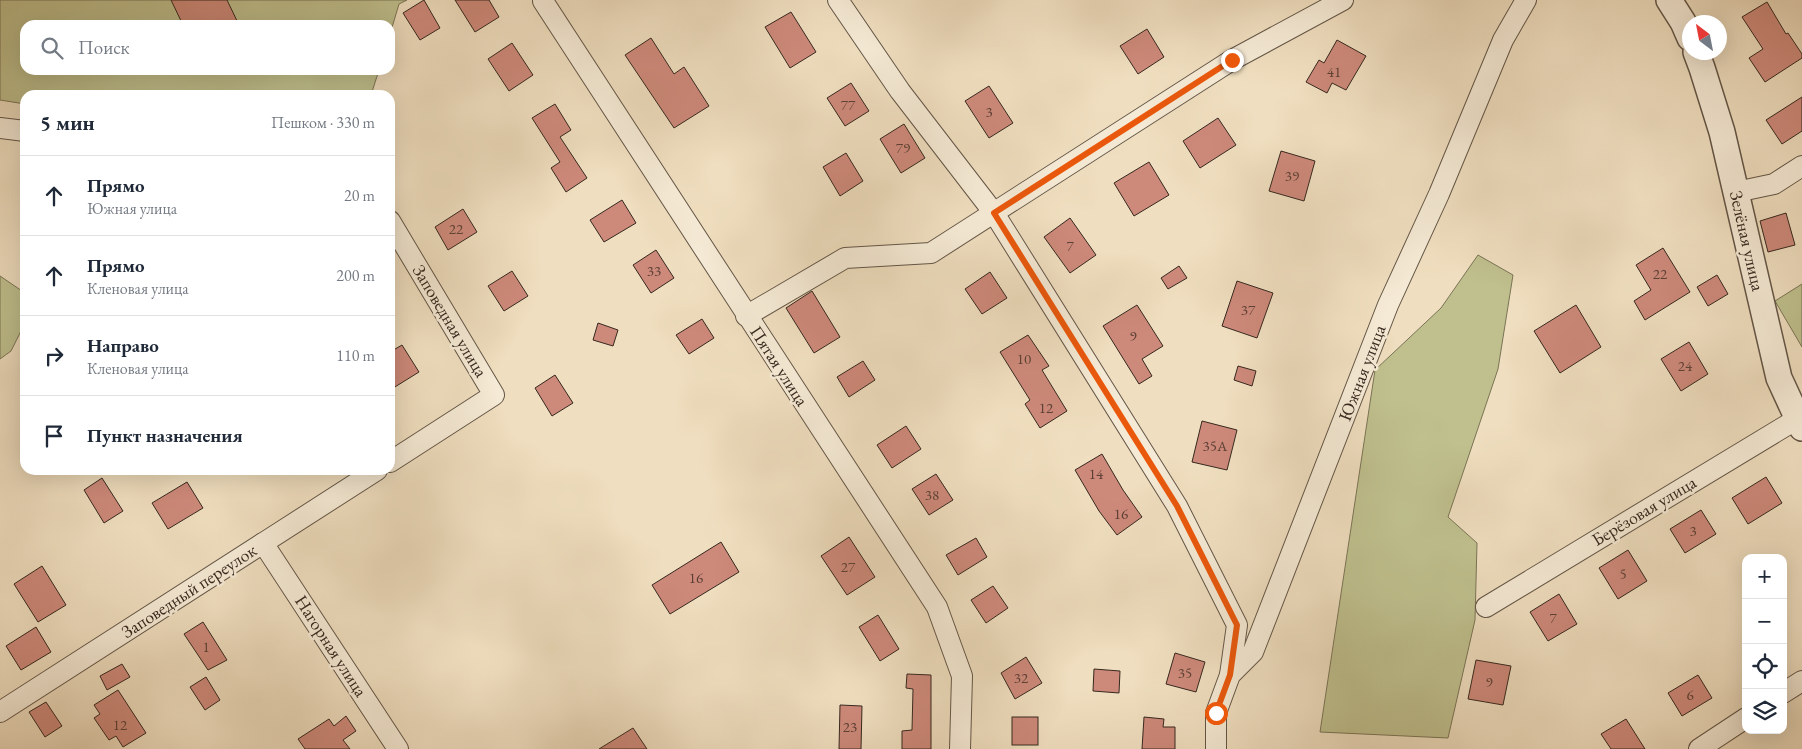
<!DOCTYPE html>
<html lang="ru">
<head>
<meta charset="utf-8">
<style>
	body { margin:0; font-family:"EB Garamond",serif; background:#f2f2f3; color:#1f2937 }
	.controls { position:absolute; right:15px; bottom:15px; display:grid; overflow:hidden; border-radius:10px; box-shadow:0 5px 20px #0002 }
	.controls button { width:45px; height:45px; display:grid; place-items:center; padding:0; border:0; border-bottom:1px solid #e0e1e3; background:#fff; color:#1f2937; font:25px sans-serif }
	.compass { position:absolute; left:1682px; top:15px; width:45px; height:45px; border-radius:50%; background:#fff; box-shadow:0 5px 20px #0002; rotate:328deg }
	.stop { position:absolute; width:15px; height:15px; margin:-11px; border:4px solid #ea580c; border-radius:50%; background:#fff }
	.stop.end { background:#ea580c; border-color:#fff; box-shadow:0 1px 5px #0008 }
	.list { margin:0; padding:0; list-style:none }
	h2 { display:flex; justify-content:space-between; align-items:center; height:65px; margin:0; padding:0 20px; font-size:21px }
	h2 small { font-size:16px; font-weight:400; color:#747a83 }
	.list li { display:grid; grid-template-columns:32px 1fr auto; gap:15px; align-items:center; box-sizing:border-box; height:80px; padding:0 20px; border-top:1px solid #e0e1e3 }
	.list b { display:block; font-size:19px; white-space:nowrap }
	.list p { margin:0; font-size:16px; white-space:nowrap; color:#747a83 }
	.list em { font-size:16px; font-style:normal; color:#747a83 }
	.icon { flex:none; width:28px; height:28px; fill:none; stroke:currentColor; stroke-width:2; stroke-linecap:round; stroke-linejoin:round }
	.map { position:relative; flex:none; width:1802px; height:749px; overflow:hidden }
	.search { position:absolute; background:#fff; box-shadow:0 5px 20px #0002; left:20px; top:20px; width:375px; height:55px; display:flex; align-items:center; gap:12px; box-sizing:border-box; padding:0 18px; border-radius:15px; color:#747a83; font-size:19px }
	.panel { position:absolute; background:#fff; box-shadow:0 5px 20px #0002; left:20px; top:90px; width:375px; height:385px; border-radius:15px }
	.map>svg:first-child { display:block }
	.green { fill:#bfc08e; stroke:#7a7456 }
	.building { fill:#cd897a; stroke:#36281f }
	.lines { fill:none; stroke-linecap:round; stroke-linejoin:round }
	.minor-casing { stroke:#645647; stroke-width:22 }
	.tertiary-casing { stroke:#645647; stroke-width:28 }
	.minor { stroke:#f5ead5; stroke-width:20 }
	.tertiary { stroke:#f5ead5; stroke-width:25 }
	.route { stroke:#ea580c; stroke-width:6 }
	.labels { text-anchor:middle; stroke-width:5; stroke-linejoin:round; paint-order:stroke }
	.number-label { font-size:15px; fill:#5c4036 }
	.street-label { font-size:18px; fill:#36281f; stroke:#f5ead5 }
</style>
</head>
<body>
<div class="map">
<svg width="1802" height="749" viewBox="0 0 1802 749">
	<rect width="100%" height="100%" fill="#efdebf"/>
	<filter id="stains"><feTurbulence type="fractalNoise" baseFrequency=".004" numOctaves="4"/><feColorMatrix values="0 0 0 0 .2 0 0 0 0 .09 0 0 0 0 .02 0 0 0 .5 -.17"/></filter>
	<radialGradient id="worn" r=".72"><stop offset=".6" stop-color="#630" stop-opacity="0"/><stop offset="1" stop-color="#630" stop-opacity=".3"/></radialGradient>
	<g class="green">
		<path d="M0 0H407L399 4 390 34V25H25V70H379L371 95H25V104L0 100Z"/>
		<path d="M1478 255 1513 275 1498 369 1448 517 1477 543 1475 620 1448 738 1320 732 1375 370 1441 308Z"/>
		<path d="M0 276 25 293V323L11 351 0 359Z"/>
		<path d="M1802 284V347L1775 301Z"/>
	</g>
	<g class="building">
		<path d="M171 0H227L239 25H183Z"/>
		<path d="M424 0 440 28 420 40 403 13Z"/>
		<path d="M455 0H489L499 17 475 32Z"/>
		<path d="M1767 2 1786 34 1788 33 1802 54V58L1765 82 1749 58 1763 49 1742 17Z"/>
		<path d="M791 12 816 52 790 68 765 27Z"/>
		<path d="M1147 29 1164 57 1138 74 1120 46Z"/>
		<path d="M651 38 674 74 684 67 709 106 674 128 625 55Z"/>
		<path d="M1337 40 1366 56 1346 90 1332 83 1327 93 1306 82 1319 60 1324 63Z"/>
		<path d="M512 43 533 75 509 91 488 59Z"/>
		<path d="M851 83 869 111 845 126 827 98Z"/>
		<path d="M989 86 1013 123 989 138 965 101Z"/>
		<path d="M1802 97V131L1782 144 1766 120Z"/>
		<path d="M555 104 571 130 560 137 587 178 566 192 551 168 560 162 532 118Z"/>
		<path d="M1218 118 1236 145 1200 168 1183 141Z"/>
		<path d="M904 124 925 158 901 173 880 139Z"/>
		<path d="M1281 151 1315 161 1304 201 1269 191Z"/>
		<path d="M846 153 863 181 840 196 823 167Z"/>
		<path d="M1149 162 1169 195 1134 216 1114 183Z"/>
		<path d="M622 200 636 223 604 242 590 220Z"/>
		<path d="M463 209 477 232 448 250 435 227Z"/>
		<path d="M1786 213 1795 245 1768 252 1760 221Z"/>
		<path d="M1070 218 1096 255 1070 273 1044 237Z"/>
		<path d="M1663 248 1690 292 1645 320 1634 301 1651 290 1636 265Z"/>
		<path d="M656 250 674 278 651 293 633 265Z"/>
		<path d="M1179 266 1187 278 1168 289 1161 278Z"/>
		<path d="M512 271 528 296 504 311 488 286Z"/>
		<path d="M990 272 1007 298 982 314 965 289Z"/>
		<path d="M1717 275 1728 294 1708 306 1697 287Z"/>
		<path d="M1237 281 1273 293 1257 338 1222 326Z"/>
		<path d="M812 291 840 337 814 353 786 308Z"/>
		<path d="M1137 305 1163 346 1142 359 1152 376 1139 384 1103 326Z"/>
		<path d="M1576 305 1601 347 1560 373 1534 331Z"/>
		<path d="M702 319 714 338 689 354 676 335Z"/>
		<path d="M598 323 618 330 613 346 593 340Z"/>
		<path d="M1028 335 1049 366 1042 370 1067 411 1040 428 1025 404 1030 400 1000 352Z"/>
		<path d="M1689 342 1708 374 1681 391 1661 359Z"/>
		<path d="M402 345 419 372 390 390V352Z"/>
		<path d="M863 361 875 380 849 397 837 377Z"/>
		<path d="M1238 366 1256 371 1252 386 1234 380Z"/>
		<path d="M555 375 573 403 552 416 535 388Z"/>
		<path d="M1202 421 1237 430 1227 470 1192 462Z"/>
		<path d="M906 426 921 449 892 468 877 445Z"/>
		<path d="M1102 454 1123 490 1142 517 1117 535 1099 511 1075 470Z"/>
		<path d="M936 474 953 500 929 515 912 489Z"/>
		<path d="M1766 477 1782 503 1748 524 1732 498Z"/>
		<path d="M102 478 123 511 104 523 84 490Z"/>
		<path d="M187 482 203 508 168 529 152 503Z"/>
		<path d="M1701 510 1716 534 1685 553 1670 529Z"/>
		<path d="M849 537 875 577 847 595 821 556Z"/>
		<path d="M976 538 987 557 958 575 946 555Z"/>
		<path d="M721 542 739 572 670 614 652 585Z"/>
		<path d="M1628 550 1647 581 1618 599 1599 568Z"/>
		<path d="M42 566 66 605 38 622 14 584Z"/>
		<path d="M993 586 1008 608 986 623 971 600Z"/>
		<path d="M1559 594 1577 624 1548 641 1530 612Z"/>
		<path d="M878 615 899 649 880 661 859 627Z"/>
		<path d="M203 622 227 660 208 670 184 634Z"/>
		<path d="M36 627 51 652 21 670 6 646Z"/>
		<path d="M1175 653 1205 662 1196 692 1166 684Z"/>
		<path d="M1026 657 1042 683 1015 699 1001 673Z"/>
		<path d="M1476 660 1511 666 1503 705 1468 699Z"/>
		<path d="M122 664 130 677 107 690 100 676Z"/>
		<path d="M1094 669 1120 671 1119 693 1093 691Z"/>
		<path d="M907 674 931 675V749H902V731L912 730 913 689 906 688Z"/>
		<path d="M1698 675 1712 698 1682 716 1668 693Z"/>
		<path d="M206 677 220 700 205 710 190 687Z"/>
		<path d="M118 690 146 733 123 747 116 736 109 740 94 718 100 714 94 705Z"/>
		<path d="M46 702 62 726 45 737 29 712Z"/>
		<path d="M840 705 862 706 861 749H839Z"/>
		<path d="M346 716 356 731 343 740 350 749H305L298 739 329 719 334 726Z"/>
		<rect x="1012" y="717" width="26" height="28"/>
		<path d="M1144 717 1164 719 1163 727H1175V749H1142Z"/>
		<path d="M1626 719 1645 749H1611L1601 734Z"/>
		<path d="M633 728 647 749H599Z"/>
	</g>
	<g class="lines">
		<g class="minor-casing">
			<g id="minor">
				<path d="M838 0 900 91 994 213 1177 506 1237 625 1230 675"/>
				<path d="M543 1 937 607 962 676 960 749"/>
				<path d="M0 128 25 131"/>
				<path d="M1736 192 1774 184 1802 166"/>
				<path d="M390 221 494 395 390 462"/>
				<path d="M746 316 845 258 931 253 1232 60 1343 0"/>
				<path d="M263 543 398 749"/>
				<path d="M1486 607 1802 416"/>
				<path d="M1783 693 1802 681"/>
				<path d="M0 712 377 470"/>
				<path d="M1216 749V713L1230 675 1253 652 1388 305 1439 194 1503 40 1526 0"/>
				<path d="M1699 749 1746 718"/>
			</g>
		</g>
		<g class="tertiary-casing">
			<g id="tertiary">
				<path d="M1669 0 1683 22 1690 38"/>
				<path d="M1696 52 1702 68 1722 132 1779 378 1802 428"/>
			</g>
		</g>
		<use href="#minor" class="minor"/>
		<use href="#tertiary" class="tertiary"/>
	</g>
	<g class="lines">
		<path class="route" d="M1216 713 1230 675 1237 625 1177 506 994 213 1232 60"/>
	</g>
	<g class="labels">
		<g class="number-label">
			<text x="1334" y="77">41</text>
			<text x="848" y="110">77</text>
			<text x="989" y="117">3</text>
			<text x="903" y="153">79</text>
			<text x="1292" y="181">39</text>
			<text x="456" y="234">22</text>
			<text x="1070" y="251">7</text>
			<text x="654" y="276">33</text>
			<text x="1660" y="279">22</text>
			<text x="1248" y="315">37</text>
			<text x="1133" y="341">9</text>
			<text x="1024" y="364">10</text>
			<text x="1685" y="371">24</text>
			<text x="1046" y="413">12</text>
			<text x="1215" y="451">35А</text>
			<text x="1096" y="479">14</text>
			<text x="932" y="500">38</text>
			<text x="1121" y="519">16</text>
			<text x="1693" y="536">3</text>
			<text x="848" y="572">27</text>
			<text x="1623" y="579">5</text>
			<text x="696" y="583">16</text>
			<text x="1553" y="623">7</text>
			<text x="206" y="652">1</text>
			<text x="1185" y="678">35</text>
			<text x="1021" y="683">32</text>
			<text x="1489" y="687">9</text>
			<text x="1690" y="700">6</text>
			<text x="120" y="730">12</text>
			<text x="850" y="732">23</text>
		</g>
		<g class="street-label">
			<text transform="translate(1747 241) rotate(77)" y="6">Зелёная улица</text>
			<text transform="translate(450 321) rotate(59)" y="6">Заповедная улица</text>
			<text transform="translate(779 366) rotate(57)" y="6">Пятая улица</text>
			<text transform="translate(1362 373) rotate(-69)" y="6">Южная улица</text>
			<text transform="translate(1644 511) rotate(-31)" y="6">Берёзовая улица</text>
			<text transform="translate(189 591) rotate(-33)" y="6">Заповедный переулок</text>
			<text transform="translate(331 646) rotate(57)" y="6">Нагорная улица</text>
		</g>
	</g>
	<rect width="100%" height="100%" filter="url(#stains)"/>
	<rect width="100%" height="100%" fill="url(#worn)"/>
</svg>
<div class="controls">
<button>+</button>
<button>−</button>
<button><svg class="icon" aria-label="locate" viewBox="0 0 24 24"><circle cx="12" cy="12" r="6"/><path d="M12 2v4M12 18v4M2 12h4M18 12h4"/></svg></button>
<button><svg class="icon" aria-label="layers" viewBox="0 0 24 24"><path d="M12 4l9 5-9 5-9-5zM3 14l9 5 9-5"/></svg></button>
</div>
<svg class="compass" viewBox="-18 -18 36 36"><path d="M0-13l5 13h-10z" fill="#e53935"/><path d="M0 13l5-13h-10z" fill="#747a83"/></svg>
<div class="stop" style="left:1216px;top:713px"></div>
<div class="stop end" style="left:1232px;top:60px"></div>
<div class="search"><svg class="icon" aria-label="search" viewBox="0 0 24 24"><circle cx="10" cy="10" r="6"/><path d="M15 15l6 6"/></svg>Поиск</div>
<section class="panel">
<h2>5 мин<small>Пешком · 330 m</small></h2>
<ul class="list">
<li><svg class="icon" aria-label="ahead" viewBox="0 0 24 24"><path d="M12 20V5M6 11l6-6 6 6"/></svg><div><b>Прямо</b><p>Южная улица</p></div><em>20 m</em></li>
<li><svg class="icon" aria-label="ahead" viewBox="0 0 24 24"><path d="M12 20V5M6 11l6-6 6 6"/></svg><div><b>Прямо</b><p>Кленовая улица</p></div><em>200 m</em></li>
<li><svg class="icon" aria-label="right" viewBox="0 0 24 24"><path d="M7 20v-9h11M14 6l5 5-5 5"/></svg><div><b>Направо</b><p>Кленовая улица</p></div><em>110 m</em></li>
<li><svg class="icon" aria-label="arrive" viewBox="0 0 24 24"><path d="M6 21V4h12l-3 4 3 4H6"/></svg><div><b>Пункт назначения</b></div></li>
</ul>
</section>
</div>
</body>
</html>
